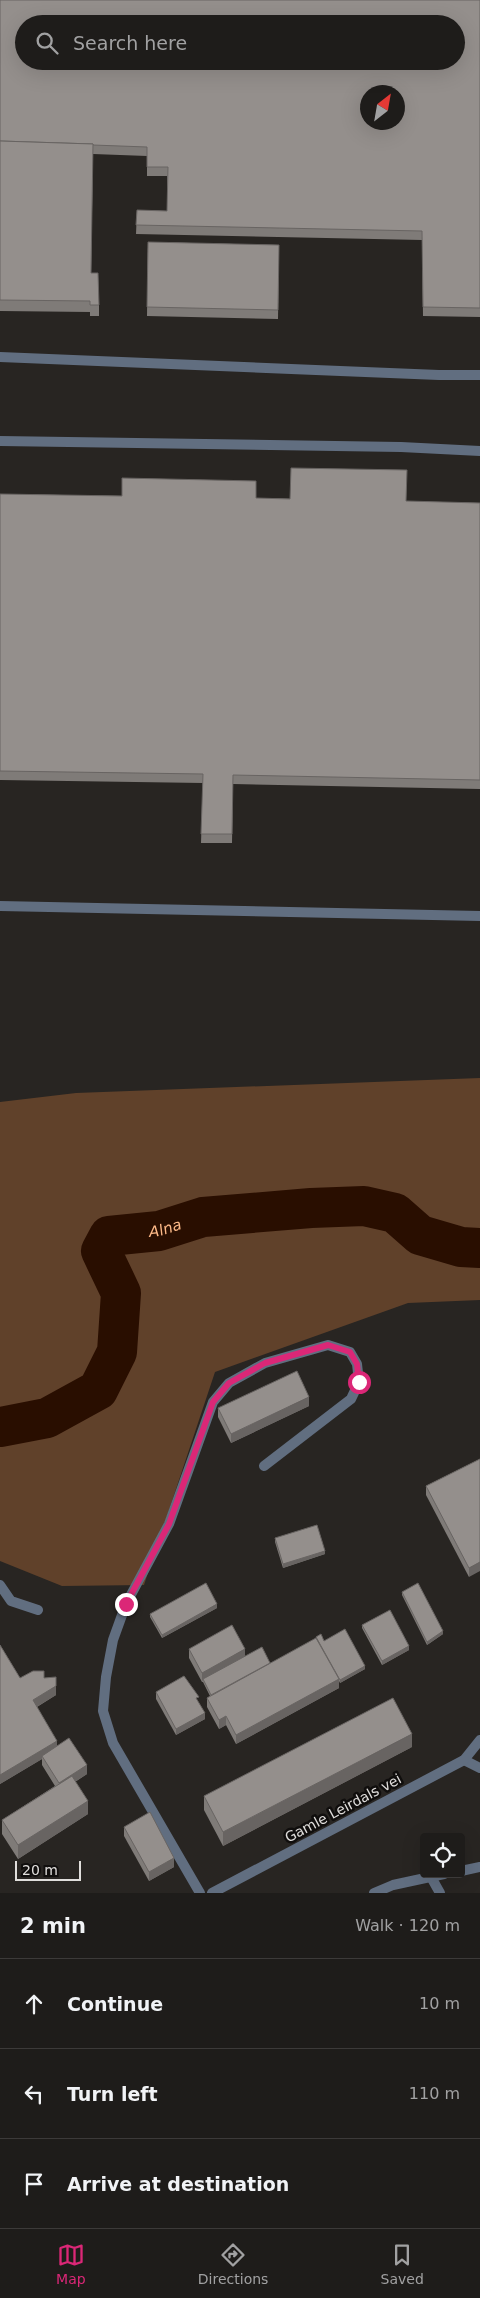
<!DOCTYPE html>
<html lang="en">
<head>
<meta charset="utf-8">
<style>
	body { margin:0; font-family:"DejaVu Sans",sans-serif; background:#262523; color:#f1f3f6 }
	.controls { position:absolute; right:15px; bottom:15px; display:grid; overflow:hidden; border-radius:5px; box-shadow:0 5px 20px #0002 }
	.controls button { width:45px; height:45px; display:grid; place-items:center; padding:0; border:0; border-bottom:1px solid #3c3a39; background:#1e1c1a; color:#f1f3f6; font:25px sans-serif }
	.compass { position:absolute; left:360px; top:85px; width:45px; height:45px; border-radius:50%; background:#1e1c1a; box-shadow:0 5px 20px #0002; rotate:31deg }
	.scale { position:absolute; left:15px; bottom:12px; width:66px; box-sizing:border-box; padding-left:5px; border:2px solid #e0dedc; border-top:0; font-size:14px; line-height:18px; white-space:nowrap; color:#e0dedc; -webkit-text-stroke:4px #100e0d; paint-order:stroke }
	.stop { position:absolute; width:15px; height:15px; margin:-11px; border:4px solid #db2777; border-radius:50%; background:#fff }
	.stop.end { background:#db2777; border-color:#fff; box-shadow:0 1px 5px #0008 }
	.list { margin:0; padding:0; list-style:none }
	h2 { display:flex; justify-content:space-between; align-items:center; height:65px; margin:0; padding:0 20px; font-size:21px }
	h2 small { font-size:16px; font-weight:400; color:#a1a1a2 }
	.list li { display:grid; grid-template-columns:32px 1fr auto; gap:15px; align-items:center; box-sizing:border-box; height:90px; padding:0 20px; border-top:1px solid #3c3a39 }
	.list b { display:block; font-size:19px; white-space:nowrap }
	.list em { font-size:16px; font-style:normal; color:#a1a1a2 }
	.icon { flex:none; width:28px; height:28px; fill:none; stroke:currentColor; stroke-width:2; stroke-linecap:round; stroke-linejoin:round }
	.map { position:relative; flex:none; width:480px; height:1893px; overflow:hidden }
	.search { position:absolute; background:#1e1c1a; box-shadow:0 5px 20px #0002; left:15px; right:15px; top:15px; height:55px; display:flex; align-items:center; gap:12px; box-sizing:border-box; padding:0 18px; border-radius:28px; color:#a1a1a2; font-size:19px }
	.sheet { height:335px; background:#1e1c1a }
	nav { display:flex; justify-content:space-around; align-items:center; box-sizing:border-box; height:70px; border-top:1px solid #3c3a39; background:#1e1c1a; font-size:14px; color:#a1a1a2 }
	nav a { display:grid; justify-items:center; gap:2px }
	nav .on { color:#db2777 }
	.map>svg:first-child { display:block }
	.green { fill:#60412a }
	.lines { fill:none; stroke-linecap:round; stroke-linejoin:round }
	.river { stroke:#290e00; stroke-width:40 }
	.service { stroke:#616e80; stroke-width:10 }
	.minor { stroke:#616e80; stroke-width:10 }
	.wall { fill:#7f7b78 }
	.shaded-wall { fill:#686462 }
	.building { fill:#948f8c; stroke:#686462; fill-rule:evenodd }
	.route { stroke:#db2777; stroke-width:6 }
	.labels { text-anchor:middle; stroke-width:5; stroke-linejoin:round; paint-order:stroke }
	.street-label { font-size:14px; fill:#e0dedc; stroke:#100e0d }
	.water-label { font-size:15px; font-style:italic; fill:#fdb987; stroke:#100e0d }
</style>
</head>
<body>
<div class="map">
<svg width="480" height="1893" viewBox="0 0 480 1893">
	<rect width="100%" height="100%" fill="#282522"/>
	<path class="green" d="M480 1078V1300L408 1303 215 1372 144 1585 62 1586 0 1561V1102L76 1093Z"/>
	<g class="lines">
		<path class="river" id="s1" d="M0 1427 47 1418 98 1390 117 1352 121 1293 101 1251 109 1236 159 1231 203 1217 311 1208 364 1206 395 1213 420 1235 461 1247 480 1248"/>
		<g class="service">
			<path d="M0 357 439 375H480"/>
			<path d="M0 441 401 447 480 451"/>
			<path d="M0 906 480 916"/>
			<path d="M0 1585 11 1601 38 1610"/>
			<path d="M464 1760 480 1768"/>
			<path d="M461 1871 480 1867"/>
			<path d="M431 1877 440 1893"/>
			<path d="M200 1893 113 1743 103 1711 106 1677 113 1640 126 1604 169 1524 213 1402 229 1383 265 1363 328 1345 350 1352 357 1364 359 1382 351 1399 264 1466"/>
			<path d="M374 1893 393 1885 444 1874"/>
		</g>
		<path class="minor" d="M212 1893 464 1760 480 1740"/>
	</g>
	<g class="wall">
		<path d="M0 0H480V317L423 316 422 240 136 234 137 210 167 211V176H147V156L93 154 91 273 99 305V316H90V312L0 311Z"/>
		<path d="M148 242 279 245 278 319 147 316Z"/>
		<path d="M0 494 256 498 480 503V789L233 784 232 843H201L203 783 0 780Z"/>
		<path d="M309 1406 231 1443 218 1417V1408Z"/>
		<path d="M480 1459 469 1577 426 1495V1486Z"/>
		<path d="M275 1538 325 1554 283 1568 275 1542Z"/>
		<path d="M402 1592 443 1634 427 1645 402 1595Z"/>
		<path d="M217 1608 162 1638 150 1617V1614Z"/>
		<path d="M362 1625 409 1650 382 1665 362 1628Z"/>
		<path d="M324 1641 365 1669 340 1683 339 1681V1688L236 1744 226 1725 219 1729 207 1707V1698L210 1696 203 1682H202L189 1658V1649L245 1656 270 1663Z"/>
		<path d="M0 1645 20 1678H44L56 1695 37 1707 57 1746 87 1774 75 1782 88 1814 18 1859 2 1834V1820L55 1786 42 1765V1759L0 1784Z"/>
		<path d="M156 1692 205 1719 176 1735 156 1699Z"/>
		<path d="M412 1747 223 1846 204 1810V1796Z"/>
		<path d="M124 1827 174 1867 149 1881 124 1836Z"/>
	</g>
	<g class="shaded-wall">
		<path d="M309 1397V1406L231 1443V1434Z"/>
		<path d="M325 1551V1554L283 1568V1564Z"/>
		<path d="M480 1562V1571L469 1577V1568Z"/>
		<path d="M217 1604V1608L162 1638V1635Z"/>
		<path d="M443 1631V1634L427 1645V1642Z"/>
		<path d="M409 1646V1650L382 1665V1661Z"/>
		<path d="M245 1649V1658L203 1679 202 1682V1673Z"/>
		<path d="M365 1666V1669L340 1683V1680Z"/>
		<path d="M339 1679V1688L236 1744V1735Z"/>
		<path d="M56 1686V1695L33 1709V1700Z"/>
		<path d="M205 1713V1719L176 1735V1729Z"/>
		<path d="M226 1716V1725L219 1729V1720Z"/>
		<path d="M412 1734V1747L223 1846V1832Z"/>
		<path d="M57 1741V1750L42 1756V1759L0 1784V1775Z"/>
		<path d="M87 1765V1774L59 1792V1783Z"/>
		<path d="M88 1801V1814L18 1859V1845Z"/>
		<path d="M174 1858V1867L149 1881V1872Z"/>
	</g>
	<g class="building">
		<path d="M0 0H480V308L423 307 422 231 136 225 137 210 167 211 168 167H147V147L93 145V144L0 141ZM24 24H456V61H24ZM368 92H398V122H368Z"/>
		<path d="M0 141 93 144 91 273H98L99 305H90V301L0 300Z"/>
		<path d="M148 242 279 245 278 310 147 307Z"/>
		<path d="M291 468 407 470 406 501 480 503V780L233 775 232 834H201L203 774 0 771V494L122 496V478L256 481V498L290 499Z"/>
		<path d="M297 1371 309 1397 231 1434 218 1408Z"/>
		<path d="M480 1459V1562L469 1568 426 1486Z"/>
		<path d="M317 1525 325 1551 283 1564 275 1538Z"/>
		<path d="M206 1583 217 1604 162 1635 150 1614Z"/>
		<path d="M418 1583 443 1631 427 1642 402 1592Z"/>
		<path d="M390 1610 409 1646 382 1661 362 1625Z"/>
		<path d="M232 1625 245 1649 202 1673 189 1649Z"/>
		<path d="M345 1629 365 1666 340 1680 316 1637 321 1634 324 1641Z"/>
		<path d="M316 1638 339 1679 236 1735 226 1716 219 1720 207 1698Z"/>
		<path d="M0 1645 20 1678 33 1671H44V1678L56 1677V1686L33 1700 57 1741 0 1775Z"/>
		<path d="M262 1647 270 1663 211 1695 203 1679Z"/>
		<path d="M184 1676 199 1697 196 1698 205 1713 176 1729 156 1692Z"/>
		<path d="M393 1698 412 1734 223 1832 204 1796Z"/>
		<path d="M69 1738 87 1765 59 1783 42 1756Z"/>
		<path d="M72 1776 88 1801 18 1845 2 1820Z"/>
		<path d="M150 1812 174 1858 149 1872 124 1827Z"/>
	</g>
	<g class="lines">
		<path class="route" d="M126 1604 169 1524 213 1402 229 1383 265 1363 328 1345 350 1352 357 1364 359 1382"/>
	</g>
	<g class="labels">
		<g class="street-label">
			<text transform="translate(343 1808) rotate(-28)" y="5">Gamle Leirdals vei</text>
		</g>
		<g class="water-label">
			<text dy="5" stroke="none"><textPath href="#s1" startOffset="328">Alna</textPath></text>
		</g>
	</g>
</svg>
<div class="controls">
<button><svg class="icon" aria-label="locate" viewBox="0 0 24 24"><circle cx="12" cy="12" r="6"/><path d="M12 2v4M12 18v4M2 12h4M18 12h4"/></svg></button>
</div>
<svg class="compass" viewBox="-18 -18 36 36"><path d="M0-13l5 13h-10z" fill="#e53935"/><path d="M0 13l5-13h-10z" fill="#a1a1a2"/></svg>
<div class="scale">20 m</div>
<div class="stop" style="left:359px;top:1382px"></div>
<div class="stop end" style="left:126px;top:1604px"></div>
<div class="search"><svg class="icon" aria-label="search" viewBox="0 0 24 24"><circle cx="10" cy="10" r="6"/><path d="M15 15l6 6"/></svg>Search here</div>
</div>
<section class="sheet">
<h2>2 min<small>Walk · 120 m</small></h2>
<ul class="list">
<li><svg class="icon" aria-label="ahead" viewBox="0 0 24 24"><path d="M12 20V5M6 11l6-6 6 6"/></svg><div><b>Continue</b></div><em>10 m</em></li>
<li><svg class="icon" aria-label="left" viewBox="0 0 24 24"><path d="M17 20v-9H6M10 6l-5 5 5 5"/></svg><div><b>Turn left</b></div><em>110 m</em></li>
<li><svg class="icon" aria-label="arrive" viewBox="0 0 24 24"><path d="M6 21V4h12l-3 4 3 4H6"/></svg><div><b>Arrive at destination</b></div></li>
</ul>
</section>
<nav>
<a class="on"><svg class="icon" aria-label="map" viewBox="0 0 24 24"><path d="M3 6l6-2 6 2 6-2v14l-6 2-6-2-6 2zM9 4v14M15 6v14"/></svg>Map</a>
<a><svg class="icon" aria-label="directions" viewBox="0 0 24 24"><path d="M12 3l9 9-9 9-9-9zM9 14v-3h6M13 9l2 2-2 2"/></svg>Directions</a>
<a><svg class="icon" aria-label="saved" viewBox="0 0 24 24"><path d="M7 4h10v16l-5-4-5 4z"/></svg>Saved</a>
</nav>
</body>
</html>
